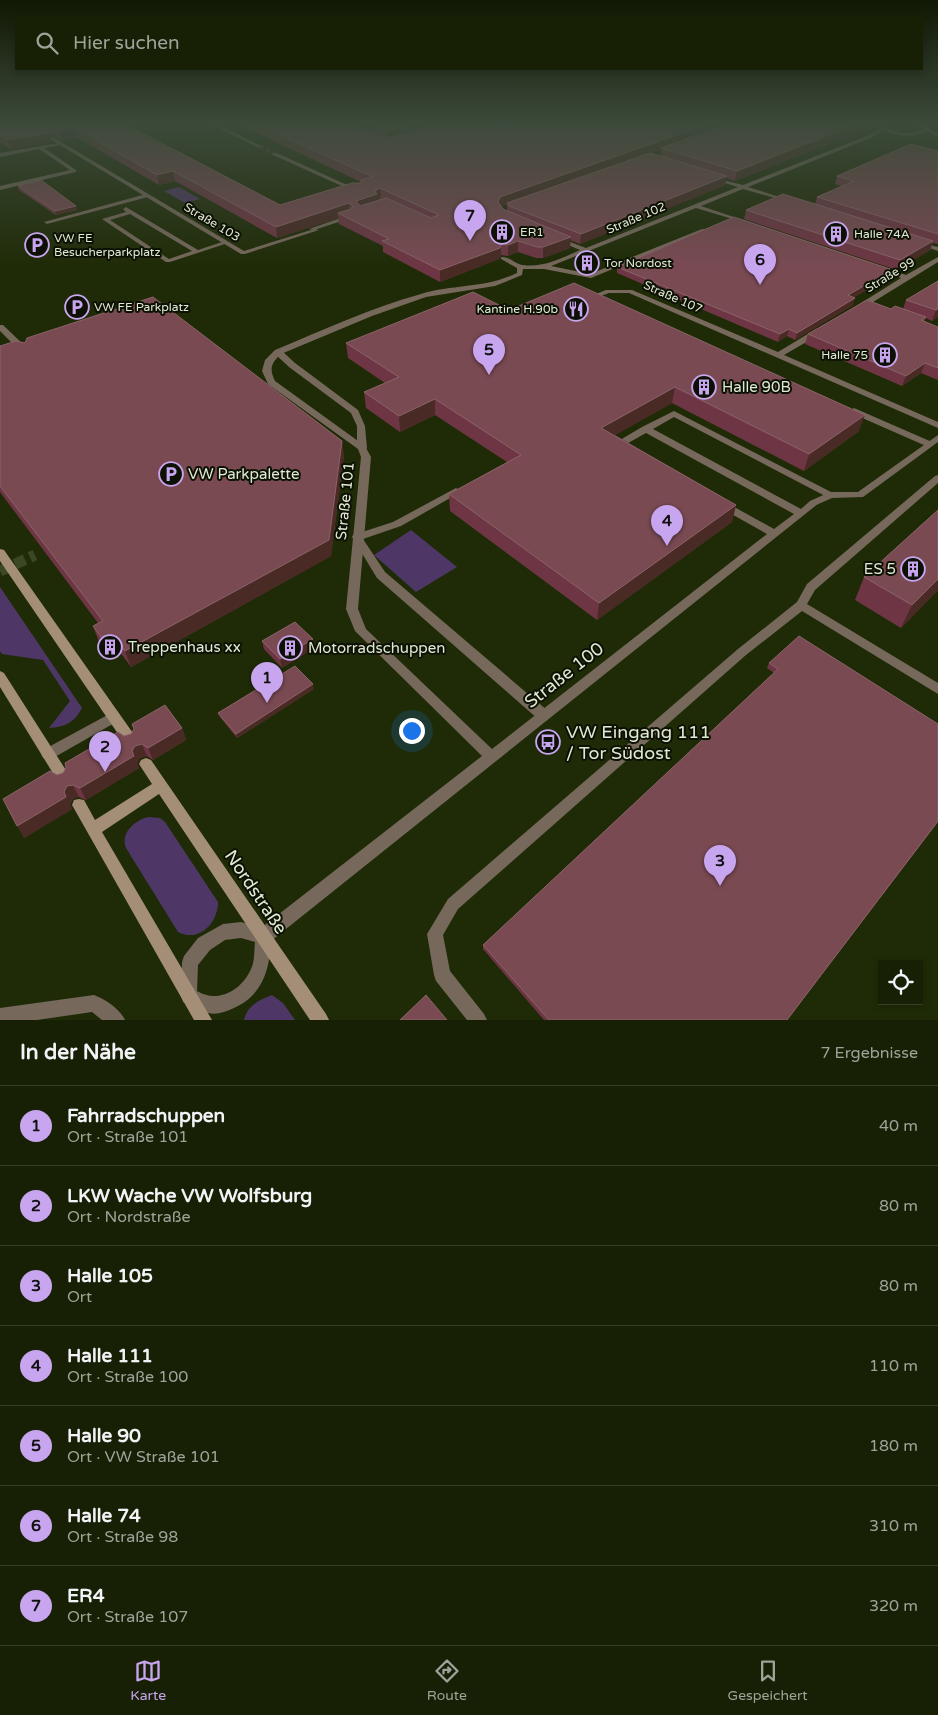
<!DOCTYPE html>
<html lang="de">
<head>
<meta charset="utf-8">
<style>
	body { margin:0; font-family:"Varela Round",sans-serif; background:#20280e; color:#f1f3f6 }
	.controls { position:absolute; right:15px; bottom:15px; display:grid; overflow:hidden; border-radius:0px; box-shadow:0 2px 8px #0003 }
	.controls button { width:45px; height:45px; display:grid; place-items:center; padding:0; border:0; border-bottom:1px solid #363e26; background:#172004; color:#f1f3f6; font:25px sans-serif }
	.you { position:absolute; left:411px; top:730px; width:18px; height:18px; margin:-12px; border:4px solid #fff; border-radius:50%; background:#1a73e8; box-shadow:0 0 0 8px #1a73e833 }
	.badge { display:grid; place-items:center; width:32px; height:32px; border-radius:50%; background:#c8a5ef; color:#111; font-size:16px; font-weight:700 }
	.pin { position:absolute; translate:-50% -41px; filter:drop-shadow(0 1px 2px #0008) }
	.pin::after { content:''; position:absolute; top:26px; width:18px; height:15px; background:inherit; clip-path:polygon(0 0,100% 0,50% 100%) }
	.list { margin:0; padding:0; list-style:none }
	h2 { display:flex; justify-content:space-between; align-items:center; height:65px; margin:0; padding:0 20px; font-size:21px }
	h2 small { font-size:16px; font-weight:400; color:#9ea39a }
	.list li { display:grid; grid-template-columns:32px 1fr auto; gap:15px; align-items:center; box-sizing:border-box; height:80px; padding:0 20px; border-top:1px solid #363e26 }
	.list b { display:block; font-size:19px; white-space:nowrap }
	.list p { margin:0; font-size:16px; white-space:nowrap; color:#9ea39a }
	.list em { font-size:16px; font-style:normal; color:#9ea39a }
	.icon { flex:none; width:28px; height:28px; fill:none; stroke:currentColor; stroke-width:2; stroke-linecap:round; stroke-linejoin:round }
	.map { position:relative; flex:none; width:938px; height:1020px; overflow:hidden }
	.search { position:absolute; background:#172004; box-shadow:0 2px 8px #0003; left:15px; right:15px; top:15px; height:55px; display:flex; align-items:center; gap:12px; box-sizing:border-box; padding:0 18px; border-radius:0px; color:#9ea39a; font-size:19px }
	.sheet { height:625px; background:#172004 }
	nav { display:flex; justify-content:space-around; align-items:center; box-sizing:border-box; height:70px; border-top:1px solid #363e26; background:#172004; font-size:14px; color:#9ea39a }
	nav a { display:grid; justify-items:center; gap:2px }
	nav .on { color:#c8a5ef }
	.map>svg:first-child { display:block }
	.green { fill:#4e3766 }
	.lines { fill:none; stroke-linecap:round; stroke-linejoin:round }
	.street-tunnel-far1 { stroke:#3c4825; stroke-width:5; stroke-dasharray:5 2.5; stroke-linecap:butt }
	.street-tunnel { stroke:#3c4825; stroke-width:11; stroke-dasharray:11 5.5; stroke-linecap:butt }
	.lane { fill:#76685b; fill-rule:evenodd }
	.street { fill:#76685b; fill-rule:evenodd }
	.secondary { fill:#a48e78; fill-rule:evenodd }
	.wall { fill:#6e3644; fill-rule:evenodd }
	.shaded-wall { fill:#492a25 }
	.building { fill:#7a4a53; stroke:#8a6368; fill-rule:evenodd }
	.labels { text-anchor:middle; stroke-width:4; stroke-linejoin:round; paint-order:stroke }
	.far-street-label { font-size:12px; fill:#e0e9d4; stroke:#0c1104 }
	.far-poi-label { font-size:12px; fill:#e0e9d4; stroke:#0c1104; text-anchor:start }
	.poi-label { font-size:15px; fill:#e0e9d4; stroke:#0c1104; text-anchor:start }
	.street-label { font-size:15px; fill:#e0e9d4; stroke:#0c1104 }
	.near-street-label { font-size:18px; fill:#e0e9d4; stroke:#0c1104 }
	.near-poi-label { font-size:18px; fill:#e0e9d4; stroke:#0c1104; text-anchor:start }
</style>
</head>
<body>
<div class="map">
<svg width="938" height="1020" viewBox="0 0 938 1020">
	<rect width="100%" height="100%" fill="#1f2b06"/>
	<g class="green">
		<path d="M179 187 200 199 185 203 164 191Z"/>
		<path d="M411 530 457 567 416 592 374 555Z"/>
		<path d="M0 587 82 708C75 722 65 727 49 728L70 701 43 660 2 654 0 651Z"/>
		<path d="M148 817 160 818 165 822 218 902C218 923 199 943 178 932L126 848C120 833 134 821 148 817Z"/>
		<path d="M272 995 283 1003 295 1020H244C247 1006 259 1000 272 995Z"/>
	</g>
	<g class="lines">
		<path class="street-tunnel-far1" d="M259 146 275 154"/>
		<path class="street-tunnel" d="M0 571 35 555"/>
		<g class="lane">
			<path d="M59 143 61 145 44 148 76 170V172L0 190V186L70 170 39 149 0 157V153Z"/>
			<path d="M146 194 149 196 148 197 47 224 44 222Z"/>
			<path d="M126 207 198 250 225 241 228 243 170 262H166L102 219 126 212 123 209ZM130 214 192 251 169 259 110 220Z"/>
			<path d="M349 215 352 217 351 218 314 230 309 229Z"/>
			<path d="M0 325H3L28 349V353H22L0 331Z"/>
			<path d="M275 350H281L295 363 358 410 365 426 367 448 365 450 362 451 357 448V426L351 413 289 367 275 354Z"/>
			<path d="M938 435V442L863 497 832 498 814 506 809 503 810 501 830 492H858Z"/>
			<path d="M456 488 461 491 459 493 401 526 363 539 385 572 548 711 549 715 548 719 543 720 538 719 377 578 352 537 353 535 393 522Z"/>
		</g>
		<g class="street">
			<path d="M25 124H31L244 251 314 229 319 230 245 254H241Z"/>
			<path d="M210 124H217L261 146 257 147Z"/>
			<path d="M876 124C882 124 885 128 891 130 902 134 914 134 924 129L917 124H923L938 134V137L927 131C914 138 898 137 884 130L873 137 748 187 789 200V202L743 189 701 206 746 221V223L696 208 551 266 590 274 702 229 707 230 591 278 544 269H523L522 275 495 286 426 297 372 316 281 354C271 363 269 369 275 381L365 446 371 457 358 609 366 629 492 749 767 534 719 507 718 505 719 503H727L774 529 794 514 646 433 621 447H615L613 445 615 443 642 427 674 411 833 493 835 495 833 497H827L674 417 653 429 801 509 810 501H818L819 503 271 941C270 969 262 996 234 1008 225 1012 217 1015 208 1013 199 1012 191 1006 183 1002L181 996 182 962 184 956 198 938 223 924 241 922 261 928 482 756 355 631 346 609 361 457 358 449 268 384 262 371 265 360 275 350C323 330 371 308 421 294 454 284 484 289 517 273V268L501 259V257C509 256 515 264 523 265 543 268 562 258 580 250L556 240V238H560L586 248 738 187 711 179V177L743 185 869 135 881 128ZM241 938 255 942C254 951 255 961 251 969 242 990 218 1004 197 991L198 965 210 950 225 940Z"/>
			<path d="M273 153H277L358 190 353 191 273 155Z"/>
			<path d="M918 242 938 247V251L918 244Z"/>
			<path d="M938 257V262L860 310 853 308 901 278 874 268V266H878L906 275Z"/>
			<path d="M606 290H632L778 352 816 329H822V333L784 355 938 422V428L629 293H609L595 298 591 296Z"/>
			<path d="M854 408 932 442 934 444 929 447 926 446 851 413 850 411Z"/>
			<path d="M938 475V483L815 590 807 604 938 683V694L802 611 746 655 458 909 443 935 450 971 484 1014 487 1020H467L436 981 434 975 427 934 448 899 738 649 797 602 807 584 935 476Z"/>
			<path d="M113 712 118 713 119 717 118 721 53 758 48 760 43 758 41 754 43 750Z"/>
			<path d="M94 995C105 999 120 1009 125 1020H102L92 1012 37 1020H0V1008Z"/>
		</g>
		<g class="secondary">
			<path d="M0 549 4 550 135 736 137 740 135 744 130 746 125 744 0 561Z"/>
			<path d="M0 671 4 673 69 775 71 779 69 783 64 785 59 783 0 687Z"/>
			<path d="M146 758 151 760 326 1014 329 1020H310L159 794 102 832 212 1020H194L72 805 74 800 79 799 84 800 95 820 152 784 139 764 141 760Z"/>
		</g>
	</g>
	<g class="wall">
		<path d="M0 124H125L280 205 361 183V182L237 124H720L719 128 725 125 724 124H868L867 129 735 181 726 178 725 185 580 244 570 240V248L543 258H536L518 252 508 256 501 255 499 259 440 282 383 252V246L339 224 338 218 277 238 175 181 159 185 80 139 76 138 62 141 40 127 49 133 52 142 11 149 0 142ZM661 150 660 156 651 153ZM507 204V211L503 209 501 207Z"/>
		<path d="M938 151V244L933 243 930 250 897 270 744 219 746 210 815 204 817 197 841 186 835 184 837 176Z"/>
		<path d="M18 186 77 210 56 215 19 190Z"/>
		<path d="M617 267 890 269 887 275 885 277 884 280 853 298V305L795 340 787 336 778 342 617 273Z"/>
		<path d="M938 281V317L932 321 926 318 924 322 938 327V380L921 373 902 386 805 344 808 334 891 309H903L906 300Z"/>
		<path d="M509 310 859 431 804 471 672 403 615 435 736 505 732 522 597 620 450 511 449 494 507 462 435 415 400 432 366 408 364 392 385 383 348 358 346 343Z"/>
		<path d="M0 346 344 455 331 556 131 667 120 652 110 657 99 642 93 626 98 623 0 492Z"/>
		<path d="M938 510V590L901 628 855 600 864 577Z"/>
		<path d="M262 641 315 647 282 668 264 649Z"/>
		<path d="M769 663 938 724V822L787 1020H544L483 949V945L774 673 767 668Z"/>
		<path d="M314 689 237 738 220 717 218 713Z"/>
		<path d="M182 728 186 740 153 760 147 756 140 758 137 763 139 768 86 800 79 797 74 798 70 804 72 809 24 838 57 775 63 773 124 736 131 734Z"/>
	</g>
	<g class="shaded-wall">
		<path d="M359 124H389L372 126V129L359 133 358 126Z"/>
		<path d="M416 124H452L387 141V132Z"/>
		<path d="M708 124H720L719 129 661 148V150L499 207 498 202 500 197Z"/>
		<path d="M857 124H868L867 129 735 181 737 171Z"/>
		<path d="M74 128 76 138 62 141 60 131Z"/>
		<path d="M49 133 52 142 11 149 8 140Z"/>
		<path d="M173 171 175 181 159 185 157 175Z"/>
		<path d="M727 176 725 185 580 244 581 234Z"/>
		<path d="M380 188 381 198 377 200V205L357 212 356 201Z"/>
		<path d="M349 203 350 213H338V218L277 238 276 227Z"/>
		<path d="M76 206 77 210 56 215 55 211Z"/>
		<path d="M571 237 570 248 543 258V247Z"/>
		<path d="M518 241V252L508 256V245Z"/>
		<path d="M933 241 930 250 897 270 900 260Z"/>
		<path d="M501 244V255L499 259 440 282V270Z"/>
		<path d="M890 269 887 275 885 277 884 280 846 302 848 295Z"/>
		<path d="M855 298 853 305 795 340 797 333Z"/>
		<path d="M938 309V317L932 321 936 310Z"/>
		<path d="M789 329 787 336 778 342 780 334Z"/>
		<path d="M925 363 921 373 902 386 906 376Z"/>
		<path d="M675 387 672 403 599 444 601 428Z"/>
		<path d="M435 399V415L400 432 399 416Z"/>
		<path d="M865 415 859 431 804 471 809 454Z"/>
		<path d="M342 441 344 455 331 556 131 667 125 651Z"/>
		<path d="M736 505 732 522 597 620 599 603Z"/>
		<path d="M938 579V590L901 628 912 605Z"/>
		<path d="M114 636 120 652 110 657 104 641Z"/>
		<path d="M313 639 315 647 282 668 280 659Z"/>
		<path d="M313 684 314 689 237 738 236 734Z"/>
		<path d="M182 728 186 740 153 760 148 748Z"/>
		<path d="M142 744 147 756 140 758 137 763 132 751 135 746Z"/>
		<path d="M134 756 139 768 86 800 80 788Z"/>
		<path d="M73 785 79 797 74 798 70 804 72 809 24 838 17 826 64 792 67 786Z"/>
	</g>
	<g class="building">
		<path d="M0 124H35L49 133 8 140 0 135Z"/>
		<path d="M48 124H125L280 205 352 183H361V180L373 177 255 124H359L358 126 387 138 437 124H708L500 197 498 202 503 209 571 237 543 247H537L518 241 508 245 501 244 500 248 440 270 382 241 389 239 338 213 351 209 353 206 349 203 276 227 173 171 157 175 78 130 74 128 60 131ZM380 188 439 215 431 218 386 198 360 206 356 201 377 194 375 191Z"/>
		<path d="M378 124H416L387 132 372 126Z"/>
		<path d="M728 124H857L737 171 661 148Z"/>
		<path d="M911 144 938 151V234L817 197 854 181 837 176Z"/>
		<path d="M650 153 727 176 581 234 509 206 507 203Z"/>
		<path d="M41 180 76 206 55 211 18 186Z"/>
		<path d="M783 194 933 241 900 260 746 210Z"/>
		<path d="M734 217 890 269 883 272 886 273 848 295 855 298 797 333 789 329 780 334 617 267Z"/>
		<path d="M938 281V309L936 310 906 300Z"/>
		<path d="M574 283 865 415 809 454 675 387 601 428 736 505 599 603 449 494 521 455 435 399 399 416 364 392 399 377 346 343 473 292 509 310Z"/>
		<path d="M153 297 342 441 329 540 125 651 114 636 104 641 93 626 103 621 0 486V346L16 341 25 343 27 338Z"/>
		<path d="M867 300 891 309 895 306 926 317 921 320 938 327V368L925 363 906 376 808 334Z"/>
		<path d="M938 510V579L912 605 864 577Z"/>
		<path d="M295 622 313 639 280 659 262 641Z"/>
		<path d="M799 636 938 724V821L787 1020H549L483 945 778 669 769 663Z"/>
		<path d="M295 666 313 684 236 734 218 713Z"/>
		<path d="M165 705 182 728 148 748 142 744 135 746 132 751 134 756 80 788 73 785 67 786 64 792 66 797 17 826 3 799 50 771 57 775 63 773 66 768 65 763 118 732 124 736 131 734 134 729 132 724Z"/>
		<path d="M426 995 447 1020H400Z"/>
	</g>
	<linearGradient id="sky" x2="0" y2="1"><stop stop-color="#111803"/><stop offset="0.46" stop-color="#3c4a3b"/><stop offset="1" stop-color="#3c4a3b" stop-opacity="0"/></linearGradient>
	<rect width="938" height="267" fill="url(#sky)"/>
	<defs>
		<g id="building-ring" transform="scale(1.25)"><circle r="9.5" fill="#0c1104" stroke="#c8a5ef" stroke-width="1.5"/><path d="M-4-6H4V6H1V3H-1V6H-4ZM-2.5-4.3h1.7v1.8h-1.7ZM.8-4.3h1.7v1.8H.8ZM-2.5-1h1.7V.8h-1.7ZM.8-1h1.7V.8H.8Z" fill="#c8a5ef"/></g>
		<g id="parking-ring" transform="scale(1.25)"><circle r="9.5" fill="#0c1104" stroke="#c8a5ef" stroke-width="1.5"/><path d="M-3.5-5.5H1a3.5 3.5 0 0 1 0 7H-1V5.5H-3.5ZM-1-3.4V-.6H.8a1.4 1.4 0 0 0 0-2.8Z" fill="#c8a5ef"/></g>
		<g id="restaurant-ring" transform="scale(1.25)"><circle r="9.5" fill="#0c1104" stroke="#c8a5ef" stroke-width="1.5"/><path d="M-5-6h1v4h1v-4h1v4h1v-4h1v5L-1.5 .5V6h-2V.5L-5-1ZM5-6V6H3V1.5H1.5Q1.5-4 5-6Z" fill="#c8a5ef"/></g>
		<g id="bus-ring" transform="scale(1.25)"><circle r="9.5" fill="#0c1104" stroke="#c8a5ef" stroke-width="1.5"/><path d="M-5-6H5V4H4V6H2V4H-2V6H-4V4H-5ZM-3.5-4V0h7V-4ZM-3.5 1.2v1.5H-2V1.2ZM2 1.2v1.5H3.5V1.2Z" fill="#c8a5ef"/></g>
	</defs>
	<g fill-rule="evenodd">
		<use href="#building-ring" x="502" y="232"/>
		<use href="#building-ring" x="836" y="234"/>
		<use href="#parking-ring" x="37" y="245"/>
		<use href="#building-ring" x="587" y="263"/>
		<use href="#parking-ring" x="77" y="307"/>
		<use href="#restaurant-ring" x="576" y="309"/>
		<use href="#building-ring" x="885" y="355"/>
		<use href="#building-ring" x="704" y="387"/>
		<use href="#parking-ring" x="171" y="474"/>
		<use href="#building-ring" x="913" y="569"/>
		<use href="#building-ring" x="110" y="647"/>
		<use href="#building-ring" x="290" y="648"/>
		<use href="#bus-ring" x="548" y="742"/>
	</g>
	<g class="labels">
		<g class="far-street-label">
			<text transform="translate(636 218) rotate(-23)" y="4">Straße 102</text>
			<text transform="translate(212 222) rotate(31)" y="4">Straße 103</text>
			<text transform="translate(890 275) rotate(-31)" y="4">Straße 99</text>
			<text transform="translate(673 297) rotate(24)" y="4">Straße 107</text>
		</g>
		<g class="far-poi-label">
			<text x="520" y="236">ER1</text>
			<text x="854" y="238">Halle 74A</text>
			<text x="54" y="242">VW FE<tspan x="54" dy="14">Besucherparkplatz</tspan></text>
			<text x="604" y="267">Tor Nordost</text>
			<text x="94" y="311">VW FE Parkplatz</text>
			<text x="558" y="313" text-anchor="end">Kantine H.90b</text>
			<text x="868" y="359" text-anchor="end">Halle 75</text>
		</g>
		<g class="poi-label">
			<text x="722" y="392">Halle 90B</text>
			<text x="188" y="479">VW Parkpalette</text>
			<text x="896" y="574" text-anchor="end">ES 5</text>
			<text x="128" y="652">Treppenhaus xx</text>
			<text x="308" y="653">Motorradschuppen</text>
		</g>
		<g class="street-label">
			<text transform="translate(345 501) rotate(-84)" y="5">Straße 101</text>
		</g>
		<g class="near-street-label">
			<text transform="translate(564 675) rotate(-38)" y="6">Straße 100</text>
			<text transform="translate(256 892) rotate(56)" y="6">Nordstraße</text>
		</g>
		<g class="near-poi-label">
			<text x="566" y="738">VW Eingang 111<tspan x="566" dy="21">/ Tor Südost</tspan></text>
		</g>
	</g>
</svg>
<div class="controls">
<button><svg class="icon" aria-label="locate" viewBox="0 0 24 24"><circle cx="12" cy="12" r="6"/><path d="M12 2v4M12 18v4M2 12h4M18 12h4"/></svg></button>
</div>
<div class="you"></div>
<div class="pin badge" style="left:267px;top:703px">1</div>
<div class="pin badge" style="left:105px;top:772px">2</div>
<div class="pin badge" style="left:720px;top:886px">3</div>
<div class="pin badge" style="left:667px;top:546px">4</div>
<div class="pin badge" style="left:489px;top:375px">5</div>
<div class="pin badge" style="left:760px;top:285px">6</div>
<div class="pin badge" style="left:470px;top:241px">7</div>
<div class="search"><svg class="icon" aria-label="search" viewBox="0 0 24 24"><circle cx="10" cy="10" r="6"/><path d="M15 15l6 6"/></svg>Hier suchen</div>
</div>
<section class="sheet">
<h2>In der Nähe<small>7 Ergebnisse</small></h2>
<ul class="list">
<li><span class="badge">1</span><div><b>Fahrradschuppen</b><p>Ort · Straße 101</p></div><em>40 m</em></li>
<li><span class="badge">2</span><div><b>LKW Wache VW Wolfsburg</b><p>Ort · Nordstraße</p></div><em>80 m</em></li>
<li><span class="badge">3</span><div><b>Halle 105</b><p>Ort</p></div><em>80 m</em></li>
<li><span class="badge">4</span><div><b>Halle 111</b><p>Ort · Straße 100</p></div><em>110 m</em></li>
<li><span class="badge">5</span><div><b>Halle 90</b><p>Ort · VW Straße 101</p></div><em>180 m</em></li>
<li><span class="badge">6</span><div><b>Halle 74</b><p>Ort · Straße 98</p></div><em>310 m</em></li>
<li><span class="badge">7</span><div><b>ER4</b><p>Ort · Straße 107</p></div><em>320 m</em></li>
</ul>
</section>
<nav>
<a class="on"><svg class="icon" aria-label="map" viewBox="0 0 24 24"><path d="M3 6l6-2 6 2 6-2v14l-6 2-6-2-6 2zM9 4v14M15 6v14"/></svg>Karte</a>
<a><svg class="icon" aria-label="directions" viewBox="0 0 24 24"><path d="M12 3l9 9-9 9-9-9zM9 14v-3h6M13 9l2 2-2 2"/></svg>Route</a>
<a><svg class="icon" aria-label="saved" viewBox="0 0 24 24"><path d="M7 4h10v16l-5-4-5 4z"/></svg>Gespeichert</a>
</nav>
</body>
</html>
